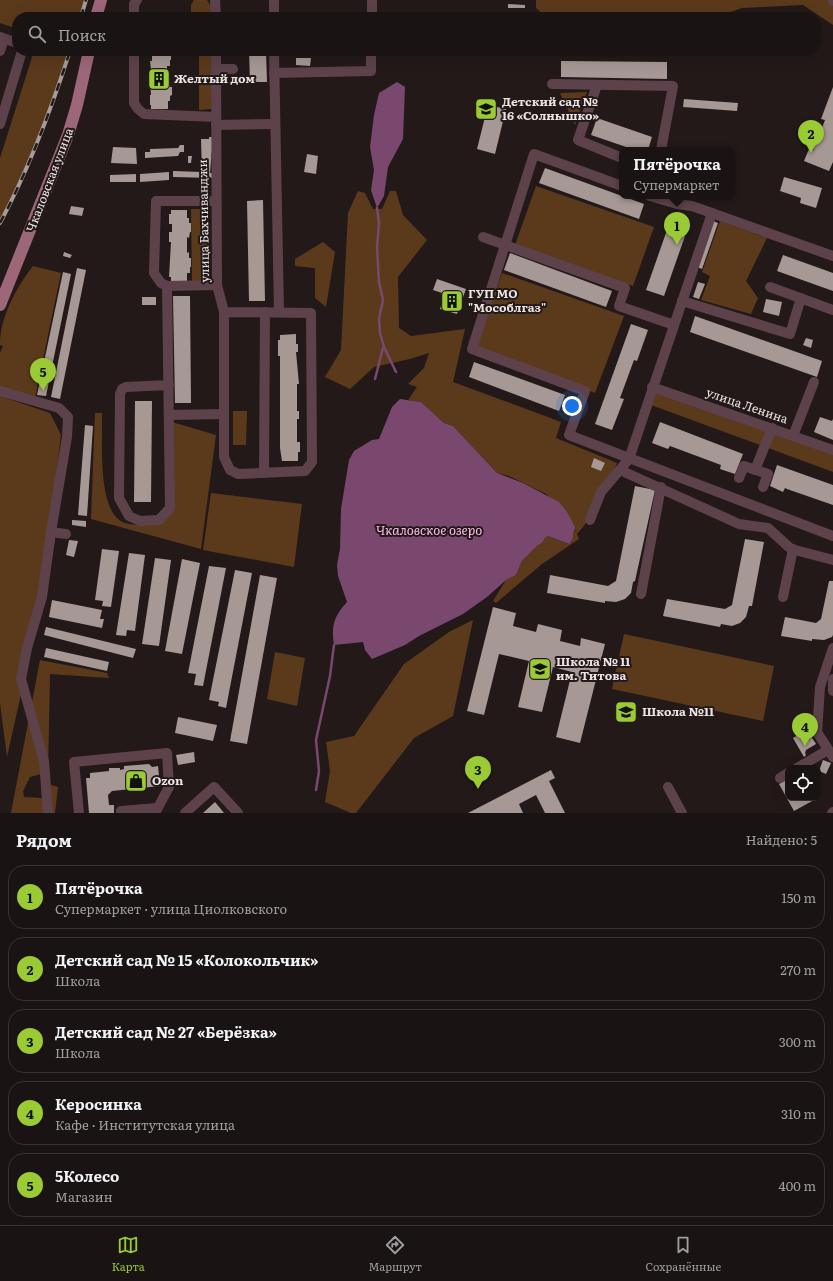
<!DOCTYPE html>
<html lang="ru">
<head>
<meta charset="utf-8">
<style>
	body { margin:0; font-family:Literata,serif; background:#231c1c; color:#f1f3f6 }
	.controls { position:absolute; right:12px; bottom:12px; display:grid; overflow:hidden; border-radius:8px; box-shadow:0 4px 16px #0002 }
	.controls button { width:36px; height:36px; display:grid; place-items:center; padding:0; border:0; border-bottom:1px solid #383233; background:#1a1313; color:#f1f3f6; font:20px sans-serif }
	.you { position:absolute; left:572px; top:406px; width:14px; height:14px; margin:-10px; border:3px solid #fff; border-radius:50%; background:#1a73e8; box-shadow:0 0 0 6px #1a73e833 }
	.badge { display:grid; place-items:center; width:26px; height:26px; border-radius:50%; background:#9acb35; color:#111; font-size:13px; font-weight:700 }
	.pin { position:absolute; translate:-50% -33px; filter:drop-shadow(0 1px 2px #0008) }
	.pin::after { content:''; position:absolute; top:21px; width:14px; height:12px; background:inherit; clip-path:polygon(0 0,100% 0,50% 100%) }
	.popup { position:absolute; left:619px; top:147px; width:116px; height:52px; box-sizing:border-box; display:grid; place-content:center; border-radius:8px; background:#1a1313; filter:drop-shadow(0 1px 3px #0005); font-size:13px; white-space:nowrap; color:#9f9ea0 }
	.popup b { font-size:15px; color:#f1f3f6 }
	.popup::after { content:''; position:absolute; left:50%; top:100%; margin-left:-8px; border:8px solid transparent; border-top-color:#1a1313 }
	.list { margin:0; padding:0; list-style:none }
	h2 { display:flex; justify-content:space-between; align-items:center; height:52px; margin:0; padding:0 16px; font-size:17px }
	h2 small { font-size:13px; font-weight:400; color:#9f9ea0 }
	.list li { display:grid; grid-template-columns:26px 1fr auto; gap:12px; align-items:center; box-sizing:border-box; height:64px; margin:0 8px 8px; padding:0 8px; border:1px solid #383233; border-radius:16px }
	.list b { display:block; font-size:15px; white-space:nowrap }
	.list p { margin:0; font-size:13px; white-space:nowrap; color:#9f9ea0 }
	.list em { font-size:13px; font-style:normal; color:#9f9ea0 }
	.icon { flex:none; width:22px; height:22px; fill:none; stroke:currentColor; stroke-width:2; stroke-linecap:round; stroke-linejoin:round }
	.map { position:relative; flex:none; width:833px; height:813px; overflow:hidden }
	.search { position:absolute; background:#1a1313; box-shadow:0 4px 16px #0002; left:12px; right:12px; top:12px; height:44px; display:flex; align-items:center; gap:10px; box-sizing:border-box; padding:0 14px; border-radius:16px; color:#9f9ea0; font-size:15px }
	.sheet { height:412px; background:#1a1313 }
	nav { display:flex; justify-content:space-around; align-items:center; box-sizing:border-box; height:56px; border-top:1px solid #383233; background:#1a1313; font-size:11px; color:#9f9ea0 }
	nav a { display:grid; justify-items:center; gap:2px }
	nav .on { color:#9acb35 }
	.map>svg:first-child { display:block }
	.green { fill:#5b3a1c }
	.water { fill:#7a486f }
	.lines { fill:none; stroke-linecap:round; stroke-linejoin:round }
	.stream { stroke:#7a486f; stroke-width:2.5 }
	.building { fill:#a69894 }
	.minor { stroke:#5d424b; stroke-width:10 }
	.major { stroke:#9d677a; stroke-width:12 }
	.rail-casing { stroke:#a49b9b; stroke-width:4 }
	.rail { stroke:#231919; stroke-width:2.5; stroke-dasharray:8; stroke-linecap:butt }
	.labels { text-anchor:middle; stroke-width:4; stroke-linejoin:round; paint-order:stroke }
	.poi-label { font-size:12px; font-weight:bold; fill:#ece4e4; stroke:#231919; text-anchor:start }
	.street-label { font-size:12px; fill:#ece4e4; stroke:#231919 }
	.water-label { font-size:13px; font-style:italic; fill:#fcbdeb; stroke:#231919 }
</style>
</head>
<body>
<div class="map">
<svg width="833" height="813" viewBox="0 0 833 813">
	<rect width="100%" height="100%" fill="#231919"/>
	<g class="green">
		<path d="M0 0H86L81 17H17V29L0 23Z"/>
		<path d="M194 0H207L213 9V17H191V5Z"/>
		<path d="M536 0H833V25L803 5 742 8 717 17H546L536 8Z"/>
		<path d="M34 51H70C51 110 29 169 0 223V158Z"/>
		<path d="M192 51H213L214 105 211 109 199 110V54H192Z"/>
		<path d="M557 51H683L681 56Z"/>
		<path d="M587 92 575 125 560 93Z"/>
		<path d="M536 186 654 227 633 286 515 245Z"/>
		<path d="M358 191 365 193 373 209H382L390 191H396L403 215 427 240 398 277 399 328 411 336 465 329 453 382 561 422 556 438 617 463C607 489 596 513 577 534L579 539 542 564 496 603 493 601 506 580 516 575 522 561 537 546 543 542 545 538 548 536 568 544 575 531 567 512 546 494 509 476 497 473 453 426 444 423 421 402 408 400 417 387 408 384 424 368 429 353 410 359 374 367 350 389 325 377 341 350 348 213Z"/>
		<path d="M191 209H208L209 282 192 283Z"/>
		<path d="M720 221 767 238 746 281 758 298 751 314 701 300 710 276 702 272Z"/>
		<path d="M323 242 335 252 326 307 315 298V268L295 266V259Z"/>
		<path d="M33 266 61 273 35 398 0 387V353L3 346 0 345C0 317 16 288 33 266Z"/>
		<path d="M502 273 624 316 595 393 476 347Z"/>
		<path d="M656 393 833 455V472L651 405Z"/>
		<path d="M0 396 50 413 61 435 49 534 55 541 7 757 0 703Z"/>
		<path d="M233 411H247L246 445H233Z"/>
		<path d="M95 413H102C103 438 96 514 125 523 134 526 148 524 157 524L172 511V422L216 435 201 549 91 519Z"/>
		<path d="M211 493 302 504 294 567 203 550Z"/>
		<path d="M473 620 453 716 414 738 356 813H351L325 802 330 771 326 742 354 736 404 664 449 632Z"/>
		<path d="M624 634 774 666 763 721 612 689Z"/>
		<path d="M275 652 305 658 297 706 267 699Z"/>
		<path d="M40 660 107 673 109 678 50 674 48 772 30 777 23 791 24 797 42 798 47 784 58 787 55 813H11Z"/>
	</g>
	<g class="water">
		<path d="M397 82 405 87 403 139 388 167 384 196 377 208 371 190 374 170 370 147 374 115 379 93Z"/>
		<path d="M400 399 421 402 444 423 453 426 497 473 523 483 559 502 567 512 575 527 572 540 569 544 548 536 545 538 543 542 537 546 522 561 516 575 506 580 487 597 463 614 419 636 405 645 372 659 365 650 363 642 334 645C331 626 334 616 347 602L338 576 337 565 340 549 341 509 349 460 354 451 372 440 379 439 392 407Z"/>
	</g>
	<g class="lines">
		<g class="stream">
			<path d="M377 208 379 223 377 247 379 282 383 300 379 319 380 333 384 347 396 372"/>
			<path d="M375 379 383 348"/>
			<path d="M316 790 319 771 316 740 330 676 334 645"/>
		</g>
	</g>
	<g class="building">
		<path d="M508 4 525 5V8H508Z"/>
		<path d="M149 51 171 52V60H170V66H167V81H169L170 87H172V95L170 96V101H168V109H151V105H150V95H151L150 78H152L150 61H152V53H149Z"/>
		<path d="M249 51H266L267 82H250Z"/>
		<path d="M296 58H311L310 66 296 65Z"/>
		<path d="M561 61 667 62V79L561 77Z"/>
		<path d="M833 87V162L829 171 804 161 809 149 813 151 825 120 821 119Z"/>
		<path d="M684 99 738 103 737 111 683 107Z"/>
		<path d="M488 105 506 109 495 154 477 149Z"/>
		<path d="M597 118 652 137 648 150H635L591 135Z"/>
		<path d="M209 137H213L210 173H212V178L173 177V171L202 172 201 139H209Z"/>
		<path d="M180 145H184V152H180L178 156 145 158V152H150V149L178 148Z"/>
		<path d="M113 147 136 148 137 164 111 163Z"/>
		<path d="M307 154 318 156 316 174 304 172Z"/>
		<path d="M188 156H192L191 163H188Z"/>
		<path d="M545 168 644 204 639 219 539 183Z"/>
		<path d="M169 172V180L140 182V174Z"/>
		<path d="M136 174V182H110V175Z"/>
		<path d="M784 177 822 188 816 208 800 203 801 198 780 191Z"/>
		<path d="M263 200 265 301H249L247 201Z"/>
		<path d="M71 206 84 208 82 216 69 214Z"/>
		<path d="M171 210H187V218H189V223H191V232H190L189 238 187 237V253L189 252V258H191V267H190V273H187V281H171V277H169L171 242H169V232H172V224H169V214H171Z"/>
		<path d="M713 221 718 223 702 269 697 267Z"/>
		<path d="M667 230 685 236 664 296 646 290Z"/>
		<path d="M64 252 72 255 70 258 63 256Z"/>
		<path d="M510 253 612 291 606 307 504 270Z"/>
		<path d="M783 255 833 273V291L777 271Z"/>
		<path d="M77 268 86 270 60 399 51 397Z"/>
		<path d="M63 272 71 274 46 396 37 395Z"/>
		<path d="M437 279 466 289 457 314 440 309 445 294 433 290Z"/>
		<path d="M698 282 705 284 699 299 693 297Z"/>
		<path d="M173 296H190L191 403H175Z"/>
		<rect x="142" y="297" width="14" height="8"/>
		<path d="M766 299 782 302 779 316 763 312Z"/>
		<path d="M695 316 822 361 817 377 690 332Z"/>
		<path d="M631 324 648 330 637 361 634 360 620 398 624 399 612 430 595 424Z"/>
		<path d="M296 334V344H298V352H296L299 384H297V411H299V419H297V442H300V452H298V461H282L280 448V356H278V340H280V335Z"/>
		<path d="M806 338 813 340 811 348 803 345Z"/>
		<path d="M474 362 565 395 559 411 469 377Z"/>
		<path d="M135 401H152L151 502H134Z"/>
		<path d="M820 417 832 421 833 419V440L814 432Z"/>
		<path d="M660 422 743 454 735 474 720 469 721 465 670 446 668 449 652 443Z"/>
		<path d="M85 425 93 426 87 516 78 515Z"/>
		<path d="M594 458 605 463 601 471 591 467Z"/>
		<path d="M777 465 833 485V505L787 489 785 488 783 492 770 486Z"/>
		<path d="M635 486 655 490 635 581 633 582 631 593 625 599 616 602 605 601V603L547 593 550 575 608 586 616 581Z"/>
		<path d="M72 520 86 521V527L72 525Z"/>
		<path d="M745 539 764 542 752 606H749L746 617 740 623 732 626 721 624 720 627 663 616 667 599 725 609 732 605Z"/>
		<path d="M69 540 78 541 74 557 66 555Z"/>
		<path d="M102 549 119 551 111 607 102 606 103 601 95 600Z"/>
		<path d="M129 553 145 555 135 631 127 630 126 636 116 635Z"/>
		<path d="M155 558 171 560 159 646 142 644Z"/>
		<path d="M182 559 200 563 182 654 165 651Z"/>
		<path d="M209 566 226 568 203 686 194 685 196 674 188 673Z"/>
		<path d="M235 570 252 573 226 708 218 706 219 702 209 700Z"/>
		<path d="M260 575 277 578 247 744 230 741Z"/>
		<path d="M829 581H833V635L832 637 824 640 812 639V641L781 636 785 617 816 623 821 619Z"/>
		<path d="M52 600 102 610 100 619H104L102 628 49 617Z"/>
		<path d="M493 607 516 613 513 626 536 632 538 624 562 630 560 641 580 646 581 638 605 644 580 743 556 737 572 672 553 667 542 712 518 707 529 661 499 654 484 715 467 711Z"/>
		<path d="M46 627 136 649 133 658 44 635Z"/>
		<path d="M46 648 109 662 107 671 44 657Z"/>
		<path d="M178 717 217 725 213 741 175 733Z"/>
		<path d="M807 730 816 744 806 750 805 753 806 755 804 757 793 738Z"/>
		<path d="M194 752 195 762 178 765 176 755Z"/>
		<path d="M823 760 831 763 826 774 819 771Z"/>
		<path d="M149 764 152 767 158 766 160 786 112 791 108 795 109 805H114V813H89L86 778H90V773L109 771V768H120V770L124 769V766Z"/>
		<path d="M551 770 555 778 549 781 565 813H545L536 795 519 804 523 813H468Z"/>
		<path d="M788 779V798H813L814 800 794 811 779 784Z"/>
		<path d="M215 802 224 813H203Z"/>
	</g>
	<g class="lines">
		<g class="minor">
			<path d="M215 0 216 17"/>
			<path d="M274 0V17"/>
			<path d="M833 0V1"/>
			<path d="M134 17V4L137 0"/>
			<path d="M372 17V0"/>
			<path d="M0 37 17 43"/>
			<path d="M0 51 4 39"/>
			<path d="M134 51V103L138 109 144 114 216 117"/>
			<path d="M216 51 217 285 224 312V457L230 470 238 474 305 471 312 462 311 313 224 312"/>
			<path d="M274 51 279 312"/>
			<path d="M216 69H233"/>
			<path d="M274 73 371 71V51"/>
			<path d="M552 84 673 86 661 150"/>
			<path d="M597 85 578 140 622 158"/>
			<path d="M0 124 22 51"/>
			<path d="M216 125 275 124"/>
			<path d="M622 186 534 154 472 349 585 391 569 435 833 536"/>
			<path d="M650 196 677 204 692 206 833 256"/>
			<path d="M216 201H156L154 273 161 283 167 286 217 285"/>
			<path d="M483 237 625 288 619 306 674 325"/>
			<path d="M167 286 170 508 159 520 140 521 129 516 119 498 120 394 122 389 126 387 169 385"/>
			<path d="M770 287 833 310"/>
			<path d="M682 301 790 334 801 298"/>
			<path d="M652 387 833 450"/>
			<path d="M0 391 59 408 68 417 67 437 51 532 66 534"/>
			<path d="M169 415 224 414"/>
			<path d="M793 436 814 382"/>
			<path d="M620 470 739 524 768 528 791 549 833 560"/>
			<path d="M755 470 772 428"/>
			<path d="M264 473 265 312"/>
			<path d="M739 478 744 466 768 474 763 487"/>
			<path d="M590 520 601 492 629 459 712 213"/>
			<path d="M641 594 661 487"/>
			<path d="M783 597 793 549"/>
			<path d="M833 679V691"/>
			<path d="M808 718 833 757"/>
			<path d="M817 733 820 687 833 648"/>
			<path d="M797 768 828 750"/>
			<path d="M780 778 788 773"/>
			<path d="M668 787 682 813"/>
			<path d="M48 813 44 761 21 679 27 648 42 597 51 532"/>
			<path d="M79 813 74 762 167 753 169 787 155 813"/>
			<path d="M121 813V811L157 808"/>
			<path d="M185 813 214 787 238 813"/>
			<path d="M832 813 833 812"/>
		</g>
		<g class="major">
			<path d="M96 17 101 0"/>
			<path d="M0 305 68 135 77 105 89 51"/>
		</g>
		<g class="rail-casing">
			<g id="rail">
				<path d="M81 17 86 0"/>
				<path d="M0 223C29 169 51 110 70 51"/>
			</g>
		</g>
		<use href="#rail" class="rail"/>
	</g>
	<defs>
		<g id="building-square" transform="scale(1.15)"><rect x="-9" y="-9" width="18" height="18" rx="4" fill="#9acb35" stroke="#231919"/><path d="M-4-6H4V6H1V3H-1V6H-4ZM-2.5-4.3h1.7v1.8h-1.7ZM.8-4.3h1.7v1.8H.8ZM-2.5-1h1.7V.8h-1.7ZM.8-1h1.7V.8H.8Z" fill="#111"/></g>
		<g id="school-square" transform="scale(1.15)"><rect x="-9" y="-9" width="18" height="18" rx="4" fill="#9acb35" stroke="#231919"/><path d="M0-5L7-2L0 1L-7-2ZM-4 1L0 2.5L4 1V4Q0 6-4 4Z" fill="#111"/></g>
		<g id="shop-square" transform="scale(1.15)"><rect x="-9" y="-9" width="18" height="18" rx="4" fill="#9acb35" stroke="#231919"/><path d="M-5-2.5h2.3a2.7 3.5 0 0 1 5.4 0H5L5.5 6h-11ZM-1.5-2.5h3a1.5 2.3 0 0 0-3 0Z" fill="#111"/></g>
	</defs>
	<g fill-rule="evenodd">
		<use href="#building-square" x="159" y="79"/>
		<use href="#school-square" x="486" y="109"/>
		<use href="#building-square" x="452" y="301"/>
		<use href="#school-square" x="540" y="669"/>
		<use href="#school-square" x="626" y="712"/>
		<use href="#shop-square" x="136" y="781"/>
	</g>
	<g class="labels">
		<g class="poi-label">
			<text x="174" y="83">Желтый дом</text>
			<text x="502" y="106">Детский сад №<tspan x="502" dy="14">16 «Солнышко»</tspan></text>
			<text x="468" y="298">ГУП МО<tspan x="468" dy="14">"Мособлгаз"</tspan></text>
			<text x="556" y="666">Школа № 11<tspan x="556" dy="14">им. Титова</tspan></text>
			<text x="642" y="716">Школа №11</text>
			<text x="152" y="785">Ozon</text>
		</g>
		<g class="street-label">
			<text transform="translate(50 180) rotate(-69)" y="4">Чкаловская улица</text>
			<text transform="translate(204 221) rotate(-91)" y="4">улица Бахчиванджи</text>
			<text transform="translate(747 406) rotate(19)" y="4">улица Ленина</text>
		</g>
		<g class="water-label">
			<text x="429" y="535">Чкаловское озеро</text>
		</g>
	</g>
</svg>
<div class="controls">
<button><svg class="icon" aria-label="locate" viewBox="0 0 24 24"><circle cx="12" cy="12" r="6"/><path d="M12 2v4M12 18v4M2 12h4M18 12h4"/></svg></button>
</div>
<div class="you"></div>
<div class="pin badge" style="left:677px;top:245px">1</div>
<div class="popup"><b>Пятёрочка</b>Супермаркет</div>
<div class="pin badge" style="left:811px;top:153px">2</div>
<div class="pin badge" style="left:478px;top:789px">3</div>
<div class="pin badge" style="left:805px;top:746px">4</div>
<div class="pin badge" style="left:43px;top:391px">5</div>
<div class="search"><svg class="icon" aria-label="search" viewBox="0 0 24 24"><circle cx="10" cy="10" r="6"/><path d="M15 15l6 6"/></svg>Поиск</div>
</div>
<section class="sheet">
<h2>Рядом<small>Найдено: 5</small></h2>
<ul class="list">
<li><span class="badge">1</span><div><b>Пятёрочка</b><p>Супермаркет · улица Циолковского</p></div><em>150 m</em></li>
<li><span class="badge">2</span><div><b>Детский сад № 15 «Колокольчик»</b><p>Школа</p></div><em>270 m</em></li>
<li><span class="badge">3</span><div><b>Детский сад № 27 «Берёзка»</b><p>Школа</p></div><em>300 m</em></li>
<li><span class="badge">4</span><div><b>Керосинка</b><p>Кафе · Институтская улица</p></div><em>310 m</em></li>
<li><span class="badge">5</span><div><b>5Колесо</b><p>Магазин</p></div><em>400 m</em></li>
</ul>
</section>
<nav>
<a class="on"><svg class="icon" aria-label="map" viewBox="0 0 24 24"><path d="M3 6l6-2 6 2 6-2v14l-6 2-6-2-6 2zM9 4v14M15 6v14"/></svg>Карта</a>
<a><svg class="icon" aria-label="directions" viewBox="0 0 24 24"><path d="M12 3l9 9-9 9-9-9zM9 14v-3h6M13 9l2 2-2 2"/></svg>Маршрут</a>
<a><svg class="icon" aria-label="saved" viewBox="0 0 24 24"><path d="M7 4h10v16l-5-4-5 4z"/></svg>Сохранённые</a>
</nav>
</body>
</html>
